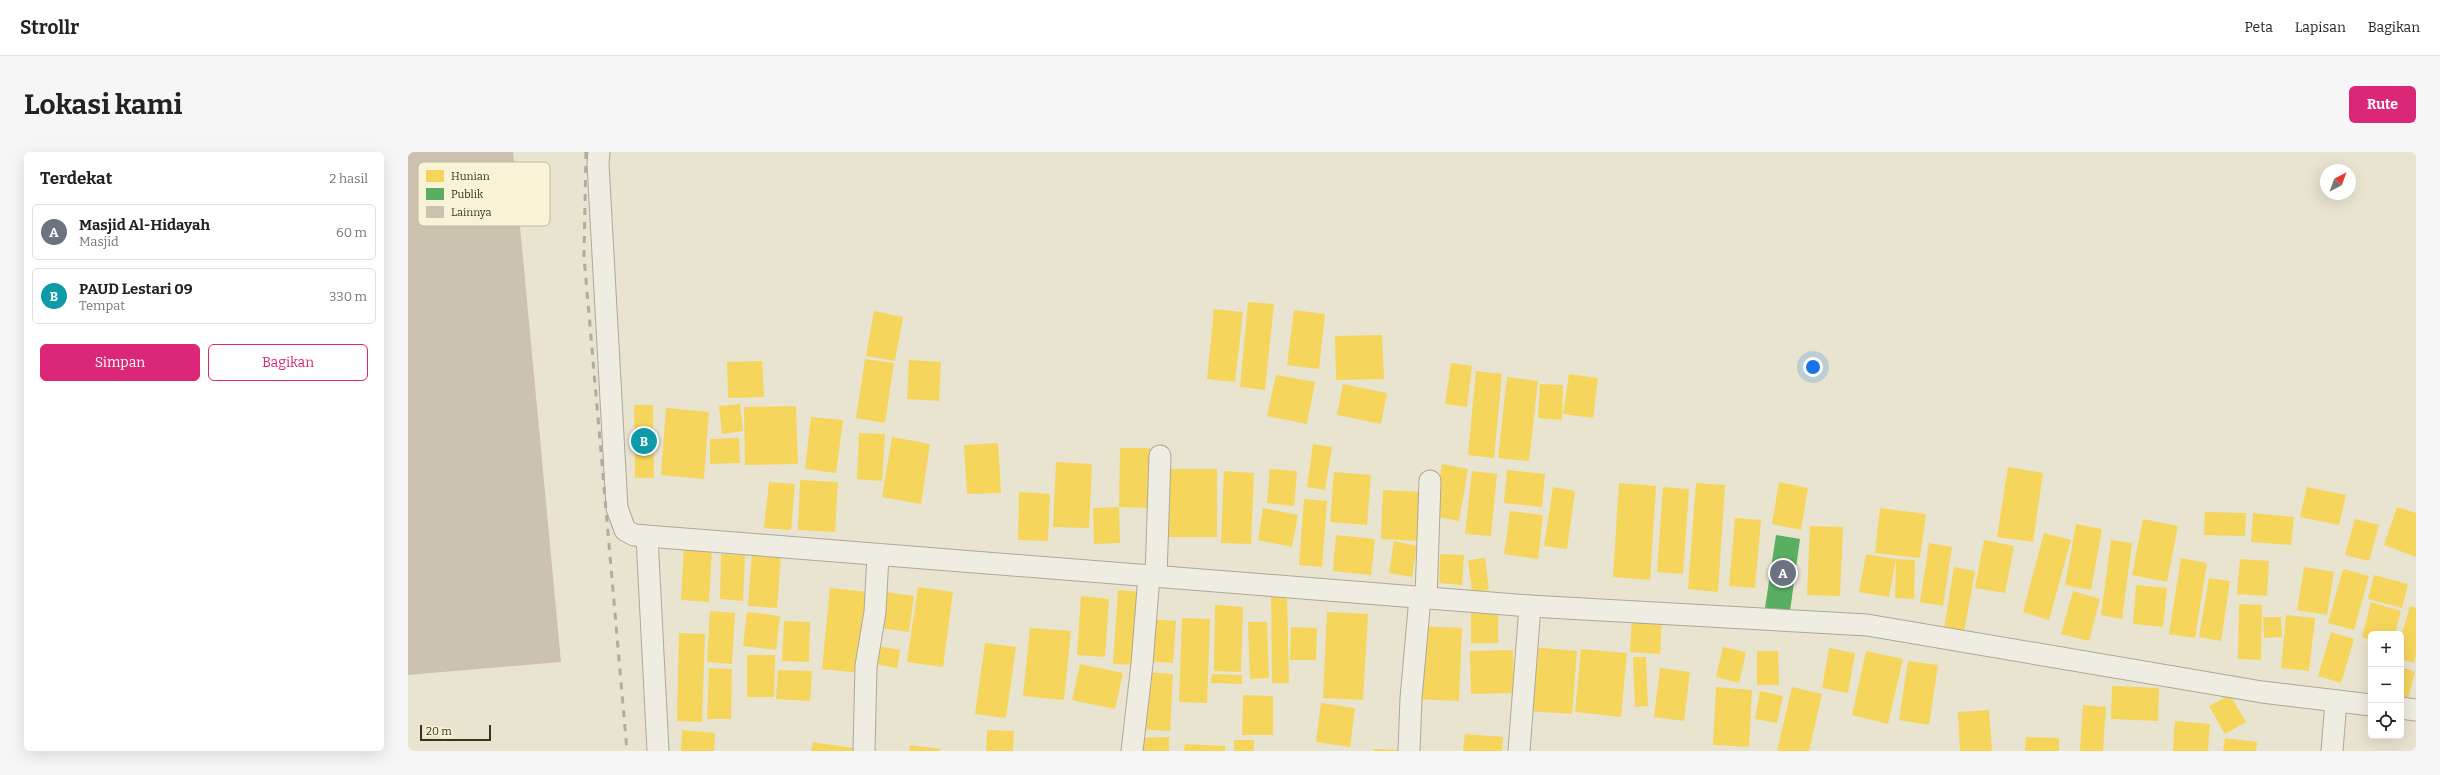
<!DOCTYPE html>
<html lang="id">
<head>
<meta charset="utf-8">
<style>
	body { margin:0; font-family:Bitter,serif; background:#f6f6f6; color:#222 }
	.controls { position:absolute; right:12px; bottom:12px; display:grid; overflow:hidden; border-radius:6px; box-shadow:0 4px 16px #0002 }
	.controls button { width:36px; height:36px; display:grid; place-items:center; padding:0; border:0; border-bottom:1px solid #e0e0e0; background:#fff; color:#222; font:20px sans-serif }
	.compass { position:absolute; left:1912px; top:12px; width:36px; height:36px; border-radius:50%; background:#fff; box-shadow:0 4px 16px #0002; rotate:41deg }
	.scale { position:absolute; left:12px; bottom:10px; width:71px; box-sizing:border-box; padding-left:4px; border:2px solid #3d321e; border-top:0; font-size:11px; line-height:14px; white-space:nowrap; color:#3d321e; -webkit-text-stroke:3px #f8f3d6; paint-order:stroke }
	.you { position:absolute; left:1405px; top:215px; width:14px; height:14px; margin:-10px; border:3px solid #fff; border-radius:50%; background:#1a73e8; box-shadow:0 0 0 6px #1a73e833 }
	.badge { display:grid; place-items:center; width:26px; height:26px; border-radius:50%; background:#db2777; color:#fff; font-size:13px; font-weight:700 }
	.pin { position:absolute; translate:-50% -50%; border:2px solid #fff; box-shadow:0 1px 4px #0006 }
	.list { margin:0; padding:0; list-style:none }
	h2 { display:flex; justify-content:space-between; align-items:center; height:52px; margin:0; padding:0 16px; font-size:17px }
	h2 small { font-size:13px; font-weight:400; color:#767676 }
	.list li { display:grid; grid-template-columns:26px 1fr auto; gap:12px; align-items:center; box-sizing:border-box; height:56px; margin:0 8px 8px; padding:0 8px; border:1px solid #e0e0e0; border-radius:6px }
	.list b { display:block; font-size:15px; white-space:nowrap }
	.list p { margin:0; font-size:13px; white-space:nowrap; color:#767676 }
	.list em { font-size:13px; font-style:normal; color:#767676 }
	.actions { display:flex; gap:8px; padding:12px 16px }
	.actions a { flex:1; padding:9px 0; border:1px solid #db2777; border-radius:6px; text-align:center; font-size:14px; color:#db2777 }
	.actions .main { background:#db2777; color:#fff }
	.icon { flex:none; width:22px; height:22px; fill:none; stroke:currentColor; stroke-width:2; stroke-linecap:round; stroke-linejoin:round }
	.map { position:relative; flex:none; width:2008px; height:599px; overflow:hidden; border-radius:6px }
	header { display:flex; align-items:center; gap:24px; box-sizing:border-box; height:56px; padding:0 20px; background:#fff; border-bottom:1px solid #e0e0e0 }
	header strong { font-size:19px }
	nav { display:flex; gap:22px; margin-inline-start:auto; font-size:14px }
	.intro { display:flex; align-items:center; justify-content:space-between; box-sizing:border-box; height:96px; padding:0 24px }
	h1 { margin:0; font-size:28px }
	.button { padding:10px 18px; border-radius:6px; background:#db2777; color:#fff; font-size:14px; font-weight:700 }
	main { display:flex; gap:24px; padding:0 24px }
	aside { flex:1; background:#fff; border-radius:6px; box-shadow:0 4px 16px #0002 }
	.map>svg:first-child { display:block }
	.homes { fill:#f6d55c }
	.public { fill:#5aae61 }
	.building { fill:#ccc2b0 }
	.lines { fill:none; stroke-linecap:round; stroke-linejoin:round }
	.minor-casing { stroke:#ada898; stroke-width:23 }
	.minor { stroke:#efede2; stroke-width:21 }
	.rail { stroke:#afaca1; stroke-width:3; stroke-dasharray:7 7; stroke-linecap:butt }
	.key { fill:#f8f3d6; stroke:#c0b99f; stroke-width:1 }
	.key-label { font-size:11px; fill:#3d321e }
</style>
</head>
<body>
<header>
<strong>Strollr</strong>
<nav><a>Peta</a><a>Lapisan</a><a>Bagikan</a></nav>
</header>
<div class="intro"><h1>Lokasi kami</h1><a class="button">Rute</a></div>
<main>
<aside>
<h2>Terdekat<small>2 hasil</small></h2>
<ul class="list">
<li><span class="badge" style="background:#6b7280">A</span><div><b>Masjid Al-Hidayah</b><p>Masjid</p></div><em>60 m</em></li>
<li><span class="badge" style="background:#0f9aa8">B</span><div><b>PAUD Lestari 09</b><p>Tempat</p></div><em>330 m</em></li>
</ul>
<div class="actions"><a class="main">Simpan</a><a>Bagikan</a></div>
</aside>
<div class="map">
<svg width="2008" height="599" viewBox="0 0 2008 599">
	<rect width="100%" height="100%" fill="#e8e4d0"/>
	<g class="homes">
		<path d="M840 150 866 152 857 238 832 235Z"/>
		<path d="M806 157 835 160 827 230 799 227Z"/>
		<path d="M886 158 917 162 911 217 879 213Z"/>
		<path d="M466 159 495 165 487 209 458 204Z"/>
		<path d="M974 183 976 227 928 228 927 184Z"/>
		<path d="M457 207 486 211 477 271 448 266Z"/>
		<path d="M501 208 533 210 531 249 499 247Z"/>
		<path d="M354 209 356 245 320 246 319 210Z"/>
		<path d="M1043 211 1064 214 1059 255 1037 252Z"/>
		<path d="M1068 219 1094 222 1086 306 1060 303Z"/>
		<path d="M1161 222 1190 226 1185 266 1155 262Z"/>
		<path d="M868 223 907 230 899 272 859 264Z"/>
		<path d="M1099 225 1130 229 1121 309 1090 306Z"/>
		<path d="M935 232 979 241 973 272 929 263Z"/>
		<path d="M1132 232 1155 233 1154 268 1130 266Z"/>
		<path d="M332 252 335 279 314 282 311 254Z"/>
		<path d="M226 253H245L246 326H227Z"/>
		<path d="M388 254 390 312 337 313 336 255Z"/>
		<path d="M258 256 301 260 296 327 253 323Z"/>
		<path d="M403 265 435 268 428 321 397 317Z"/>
		<path d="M451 281 477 282 474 329 449 327Z"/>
		<path d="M484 285 522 292 513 352 474 345Z"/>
		<path d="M331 286 332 311 302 312V287Z"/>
		<path d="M590 291 593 341 559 342 556 293Z"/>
		<path d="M905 292 924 295 917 338 899 335Z"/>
		<path d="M712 296H742L741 356 711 355Z"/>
		<path d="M648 310 684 312 681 376 645 375Z"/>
		<path d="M1034 312 1060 317 1051 369 1025 364Z"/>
		<path d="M1600 315 1635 321 1625 390 1589 385Z"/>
		<rect x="756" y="317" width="53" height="68"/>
		<path d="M862 317 889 319 886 354 859 351Z"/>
		<path d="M1099 318 1137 322 1134 355 1096 351Z"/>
		<path d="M816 319 846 321 843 392 813 391Z"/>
		<path d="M1064 319 1089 322 1083 384 1057 382Z"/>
		<path d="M926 320 963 323 959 373 922 370Z"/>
		<path d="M392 328 430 330 427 380 390 378Z"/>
		<path d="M361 330 387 332 383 378 356 376Z"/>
		<path d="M1371 330 1400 336 1393 378 1364 372Z"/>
		<path d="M1211 331 1248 334 1242 428 1205 425Z"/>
		<path d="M1288 331 1317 333 1310 440 1280 437Z"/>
		<path d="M1145 335 1167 339 1159 397 1136 394Z"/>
		<path d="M1255 335 1281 337 1275 422 1249 420Z"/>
		<path d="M1899 335 1938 343 1931 373 1892 365Z"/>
		<path d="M975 338 1013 340 1011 389 973 387Z"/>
		<path d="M611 340 642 342 640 389 610 388Z"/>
		<path d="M896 347 919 349 914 415 891 413Z"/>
		<path d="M711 355 712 391 686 392 685 356Z"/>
		<path d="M1989 355 2008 361V405L1976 393Z"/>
		<path d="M855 356 890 363 884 395 850 388Z"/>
		<path d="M1472 356 1518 362 1512 406 1467 401Z"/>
		<path d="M1102 359 1135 363 1130 407 1096 402Z"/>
		<path d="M1797 360 1838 361 1837 384 1796 383Z"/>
		<path d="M1845 361 1886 365 1883 393 1843 390Z"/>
		<path d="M1327 366 1353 368 1347 436 1321 434Z"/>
		<path d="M1735 367 1770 374 1759 430 1724 423Z"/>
		<path d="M1947 367 1971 373 1961 409 1937 403Z"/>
		<path d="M1668 372 1694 377 1683 438 1657 433Z"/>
		<path d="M1402 374 1435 375 1432 444 1399 443Z"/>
		<path d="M1636 381 1663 388 1641 468 1615 460Z"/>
		<path d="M928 383 967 387 963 423 925 419Z"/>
		<path d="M1576 388 1606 394 1597 441 1567 436Z"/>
		<path d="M1703 388 1724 391 1714 467 1693 463Z"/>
		<path d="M986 389 1009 394 1004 425 981 421Z"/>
		<path d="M1521 391 1544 395 1535 454 1512 450Z"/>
		<path d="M276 394 304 395 301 450 273 448Z"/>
		<path d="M344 400 373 403 369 456 340 454Z"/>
		<path d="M313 402 337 403 335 449 312 447Z"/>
		<path d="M1032 402 1056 403 1054 433 1031 431Z"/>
		<path d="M1458 402 1488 407 1481 445 1451 440Z"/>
		<path d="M1077 406 1081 438 1064 440 1060 408Z"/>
		<path d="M1773 406 1799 411 1787 486 1761 482Z"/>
		<path d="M1488 407 1507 408 1506 447 1487 446Z"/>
		<path d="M1832 407 1861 409 1859 444 1829 442Z"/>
		<path d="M1546 415 1567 419 1556 480 1536 477Z"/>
		<path d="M1896 415 1926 420 1919 463 1889 458Z"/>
		<path d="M1935 417 1961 424 1946 478 1920 471Z"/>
		<path d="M1966 423 2000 432 1994 456 1960 447Z"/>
		<path d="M1801 426 1822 429 1813 489 1791 485Z"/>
		<path d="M1728 433 1759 436 1755 475 1725 472Z"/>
		<path d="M510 435 545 440 535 515 499 510Z"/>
		<path d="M422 436 461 440 452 521 414 517Z"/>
		<path d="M710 438 736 440 732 513 705 512Z"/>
		<path d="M1665 439 1692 447 1681 489 1653 482Z"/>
		<path d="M477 440 506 444 501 480 473 476Z"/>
		<path d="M673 444 701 447 697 505 669 503Z"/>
		<path d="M863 444H879L881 531H864Z"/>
		<path d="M1963 450 1993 459 1987 482H1963V488L1954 485Z"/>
		<path d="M1831 452 1854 453 1853 508 1830 507Z"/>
		<path d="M807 453 835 455 833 520 806 519Z"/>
		<path d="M2002 454 2008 456V503L2006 511 1993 507V485Z"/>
		<path d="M1063 456 1090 457V491H1063Z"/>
		<path d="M302 459 327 461 324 512 299 510Z"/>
		<path d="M339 460 372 464 368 498 335 494Z"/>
		<path d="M919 460 960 462 955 548 915 546Z"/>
		<path d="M1878 463 1907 466 1901 519 1873 516Z"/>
		<path d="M1224 465 1254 467 1252 502 1222 500Z"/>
		<path d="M1855 465H1873L1874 485 1856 486Z"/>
		<path d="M774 466 802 467 799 551 771 550Z"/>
		<path d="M739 467 768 469 765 511 737 509Z"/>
		<path d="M376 469 402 470 401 510 374 509Z"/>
		<path d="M840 470H859L861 526 842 527Z"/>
		<path d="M1011 474 1054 476 1051 549 1008 547Z"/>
		<path d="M883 475 909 476 908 508H882Z"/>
		<path d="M622 476 663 479 656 548 615 544Z"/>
		<path d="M1923 480 1946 487 1933 531 1910 524Z"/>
		<path d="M271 481 297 482 294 570 269 569Z"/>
		<path d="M577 491 608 495 598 566 567 562Z"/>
		<path d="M465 493 492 498 489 516 461 511Z"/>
		<path d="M1123 495 1169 499 1164 562 1119 559Z"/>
		<path d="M1315 495 1338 500 1331 531 1308 525Z"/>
		<path d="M1421 496 1447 501 1440 541 1414 536Z"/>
		<path d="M1173 497 1219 501 1213 565 1167 560Z"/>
		<path d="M1105 498 1106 541 1063 542 1062 499Z"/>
		<path d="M1349 499H1370L1371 533H1349Z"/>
		<path d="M1458 499 1495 507 1480 572 1444 563Z"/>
		<path d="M339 503H367L366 545H339Z"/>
		<path d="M1225 505H1238L1240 554 1227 555Z"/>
		<path d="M1500 509 1530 513 1521 573 1491 568Z"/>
		<path d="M672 512 715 521 707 557 664 548Z"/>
		<path d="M1993 515 2007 520 2000 546 1993 544Z"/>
		<path d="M301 516 324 517 323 567H299Z"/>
		<path d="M1252 516 1282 520 1276 569 1246 565Z"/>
		<path d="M370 518 404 519 402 549 368 547Z"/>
		<path d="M736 520 765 522 762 579 732 577Z"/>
		<path d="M804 522 834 523V532L803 531Z"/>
		<path d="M1704 534 1751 536 1750 569 1703 567Z"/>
		<path d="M1308 535 1344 538 1341 595 1305 593Z"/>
		<path d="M1384 535 1414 542 1401 599H1369Z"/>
		<path d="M1352 539 1375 544 1369 571 1347 567Z"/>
		<path d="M835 543 865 544V583H834Z"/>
		<path d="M1822 543 1838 570 1817 582 1801 554Z"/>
		<path d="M913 551 947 556 942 595 908 590Z"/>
		<path d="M1675 553 1698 555 1695 599H1672Z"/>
		<path d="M1581 558 1584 599H1552L1550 560Z"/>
		<path d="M1767 569 1802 572 1800 599H1765Z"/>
		<path d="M274 578 307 581 306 599H273Z"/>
		<path d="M579 578 606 579 605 599H578Z"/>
		<path d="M1057 582 1095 585 1094 599H1055Z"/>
		<path d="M761 585V599H725V586Z"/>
		<path d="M1618 585 1651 586V599H1617Z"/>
		<path d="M1817 586 1849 590 1848 599H1815Z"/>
		<rect x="826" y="588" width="20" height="11"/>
		<path d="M405 590 445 596V599H403Z"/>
		<path d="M777 592 817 594V599H776Z"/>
		<path d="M502 593 532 597V599H501Z"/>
		<path d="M966 597 994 598V599H965Z"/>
	</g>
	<path class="public" d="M1368 383 1392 387 1382 459 1357 456Z"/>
	<path class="building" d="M0 0H105L153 510 0 523Z"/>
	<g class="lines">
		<g class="minor-casing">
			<g id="minor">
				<path d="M191 0 190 12 209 356 217 378 226 383 1122 454 1459 473 1854 540 1963 553"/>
				<path d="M239 385 250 599"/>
				<path d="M748 425 752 304"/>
				<path d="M1018 446 1022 329"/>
				<path d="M1993 556 2008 558"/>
				<path d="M456 599 458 514 467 460 470 403"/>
				<path d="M724 599 734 512 741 424"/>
				<path d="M1001 599 1003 546 1012 446"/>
				<path d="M1111 599 1122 454"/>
				<path d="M1924 599 1928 549"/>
			</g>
		</g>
		<use href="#minor" class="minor"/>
		<path class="rail" d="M178 0 176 105 219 599"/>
	</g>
	<rect x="10" y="10" width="132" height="64" rx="6" class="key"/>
	<rect x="18" y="18" width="18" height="12" fill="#f6d55c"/>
	<rect x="18" y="36" width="18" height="12" fill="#5aae61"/>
	<rect x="18" y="54" width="18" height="12" fill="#ccc2b0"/>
	<g class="key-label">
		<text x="43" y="28">Hunian</text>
		<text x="43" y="46">Publik</text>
		<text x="43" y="64">Lainnya</text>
	</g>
</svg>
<div class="controls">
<button>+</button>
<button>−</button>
<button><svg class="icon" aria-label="locate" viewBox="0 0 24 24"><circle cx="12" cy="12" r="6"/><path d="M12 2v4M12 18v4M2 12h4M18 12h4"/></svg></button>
</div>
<svg class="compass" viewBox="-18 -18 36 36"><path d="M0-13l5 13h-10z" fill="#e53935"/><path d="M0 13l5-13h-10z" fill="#767676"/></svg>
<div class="scale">20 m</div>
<div class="you"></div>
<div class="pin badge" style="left:1375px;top:421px;background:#6b7280">A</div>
<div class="pin badge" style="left:236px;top:289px;background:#0f9aa8">B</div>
</div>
</main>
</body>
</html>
